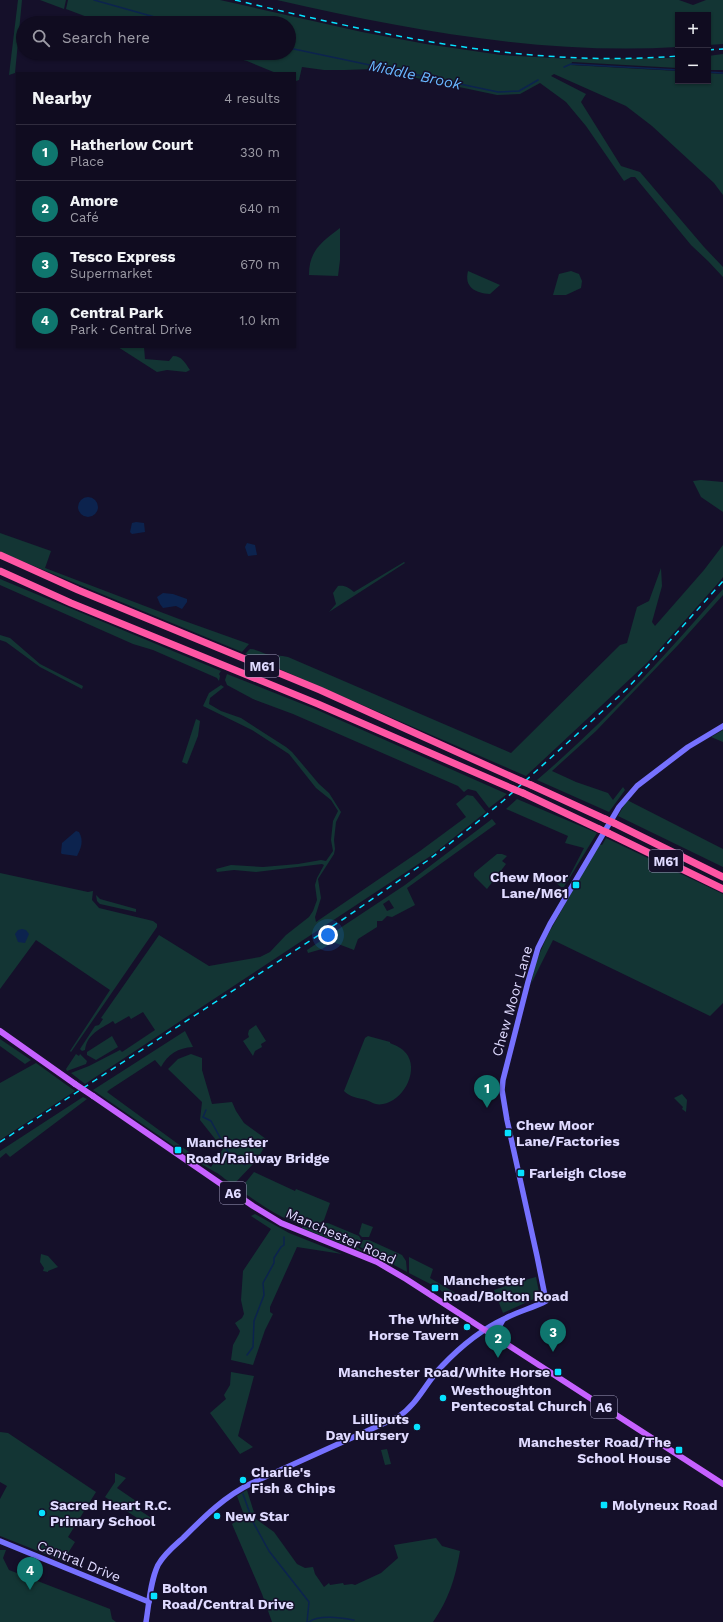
<!DOCTYPE html>
<html lang="en">
<head>
<meta charset="utf-8">
<style>
	body { margin:0; font-family:"Work Sans",sans-serif; background:#1e1a2d; color:#f1f3f6 }
	.controls { position:absolute; right:12px; top:12px; display:grid; overflow:hidden; border-radius:0px; box-shadow:0 1px 3px #0004 }
	.controls button { width:36px; height:36px; display:grid; place-items:center; padding:0; border:0; border-bottom:1px solid #302c3e; background:#100c20; color:#f1f3f6; font:20px sans-serif }
	.you { position:absolute; left:328px; top:935px; width:14px; height:14px; margin:-10px; border:3px solid #fff; border-radius:50%; background:#1a73e8; box-shadow:0 0 0 6px #1a73e833 }
	.badge { display:grid; place-items:center; width:26px; height:26px; border-radius:50%; background:#0f766e; color:#fff; font-size:13px; font-weight:700 }
	.pin { position:absolute; translate:-50% -33px; filter:drop-shadow(0 1px 2px #0008) }
	.pin::after { content:''; position:absolute; top:21px; width:14px; height:12px; background:inherit; clip-path:polygon(0 0,100% 0,50% 100%) }
	.list { margin:0; padding:0; list-style:none }
	h2 { display:flex; justify-content:space-between; align-items:center; height:52px; margin:0; padding:0 16px; font-size:17px }
	h2 small { font-size:13px; font-weight:400; color:#9c9ba5 }
	.list li { display:grid; grid-template-columns:26px 1fr auto; gap:12px; align-items:center; box-sizing:border-box; height:56px; padding:0 16px; border-top:1px solid #302c3e }
	.list b { display:block; font-size:15px; white-space:nowrap }
	.list p { margin:0; font-size:13px; white-space:nowrap; color:#9c9ba5 }
	.list em { font-size:13px; font-style:normal; color:#9c9ba5 }
	.icon { flex:none; width:22px; height:22px; fill:none; stroke:currentColor; stroke-width:2; stroke-linecap:round; stroke-linejoin:round }
	.map { position:relative; flex:none; width:723px; height:1622px; overflow:hidden }
	.search { position:absolute; background:#100c20; box-shadow:0 1px 3px #0004; left:16px; top:16px; width:280px; height:44px; display:flex; align-items:center; gap:10px; box-sizing:border-box; padding:0 14px; border-radius:22px; color:#9c9ba5; font-size:15px }
	.panel { position:absolute; background:#100c20; box-shadow:0 1px 3px #0004; left:16px; top:72px; width:280px; height:276px; border-radius:0px }
	.map>svg:first-child { display:block }
	.green { fill:#133534; fill-rule:evenodd }
	.water { fill:#0c234e }
	.lines { fill:none; stroke-linecap:round; stroke-linejoin:round }
	.stream { stroke:#0c234e; stroke-width:1.5 }
	.secondary { stroke:#7671ff; stroke-width:5.5 }
	.primary { stroke:#c661ff; stroke-width:6 }
	.highway { stroke:#ff55a4; stroke-width:7 }
	.rail { stroke:#06e2ff; stroke-width:1.5; stroke-dasharray:6 5; stroke-linecap:butt }
	.primary-bridge { stroke:#c661ff; stroke-width:6 }
	.highway-bridge { stroke:#ff55a4; stroke-width:7 }
	.poi-dot { fill:#06e2ff; stroke:#15102a; stroke-width:1.5 }
	.labels { text-anchor:middle; stroke-width:3; stroke-linejoin:round; paint-order:stroke }
	.shield { fill:#15102a; stroke:#a29dbf; stroke-width:1 }
	.shield-label { font-size:13px; font-weight:bold; fill:#dfdaff }
	.poi-label { font-size:14px; font-weight:bold; fill:#dfdaff; stroke:#15102a; text-anchor:start }
	.street-label { font-size:14px; fill:#dfdaff; stroke:#15102a }
	.water-label { font-size:15px; font-style:italic; fill:#68b7ff; stroke:#15102a }
</style>
</head>
<body>
<div class="map">
<svg width="723" height="1622" viewBox="0 0 723 1622">
	<rect width="100%" height="100%" fill="#15102a"/>
	<g class="green">
		<path d="M18 0H22L15 73 9 75Z"/>
		<path d="M40 0H66L64 9Z"/>
		<path d="M68 0H220L362 32 426 44 501 55 572 59 678 58V68L572 62 571 65 678 71V81H708V73L723 74V195L714 183 652 126 626 106 554 74 551 76 586 94 581 102 621 166 640 172 704 247 723 267V277L708 261 691 245 635 177H631L624 181 586 126 566 102 540 83 520 94 497 95 374 69 345 70H324L302 67 299 80 296 81 295 73H276L247 61 217 53H289V23H103L66 9Z"/>
		<path d="M277 0H679L693 5 706 0H723V44L708 45V15H678V47C543 55 408 30 277 0Z"/>
		<path d="M723 54V70H708V56Z"/>
		<path d="M340 228V260L338 276 309 275C309 250 322 242 340 228Z"/>
		<path d="M468 271 500 285 490 294C475 293 464 287 468 271Z"/>
		<path d="M571 271 579 274 582 281 581 288 566 295H553L559 274Z"/>
		<path d="M118 347H144L145 359 169 361 173 356C182 356 185 363 190 370L186 372 167 370 157 372Z"/>
		<path d="M701 480 723 482V512L701 497 693 481Z"/>
		<path d="M0 533 51 551 45 568 179 619 249 644 242 652 0 552Z"/>
		<path d="M723 545V577L720 581 647 663 526 776 245 654 250 649C256 649 260 652 266 654 272 656 281 655 288 657L511 753 620 645 627 643 637 607 649 601 661 568 662 586 652 622 655 626 704 570Z"/>
		<path d="M404 562 405 563 329 612 336 604 333 593 338 586C345 585 349 588 354 592Z"/>
		<path d="M0 579 221 671 219 674 220 676 219 681 217 678 153 650 133 644 0 585Z"/>
		<path d="M723 589V595L679 644 596 731 552 771 576 782 608 793 613 800 623 787 625 790 609 812 537 780C605 722 664 657 723 589Z"/>
		<path d="M0 635 10 638 40 664 83 686 82 689 40 667 6 642 0 640Z"/>
		<path d="M227 674 315 709 507 794 489 808 476 791 468 789 464 792 458 786 293 714 253 699 227 685 225 680Z"/>
		<path d="M221 685 224 687 210 698 209 704 221 711 241 718 286 747 292 752 319 784 329 793 341 812 336 822 334 840 335 849 334 854 318 879 321 898 315 917 316 922 420 851 466 817 456 804 467 795 473 796 486 812 432 855 85 1084 71 1073 89 1066 120 1050 122 1052 155 1030 143 1012 131 1019 129 1016 115 1024 113 1021C100 1029 87 1034 85 1050L82 1051 80 1049 95 1026 99 1025 103 1019 101 1018 159 935 209 966 260 957 270 952 286 935 309 917 313 911 317 900 315 885 317 878 324 865 322 864 256 872 234 870 217 872 216 869 231 865 263 867 298 864 321 860 326 861 333 851 331 840 333 821 338 811 331 800 316 788 289 754 252 730 203 706 209 693Z"/>
		<path d="M196 719 200 721 198 736 187 764 182 762Z"/>
		<path d="M723 730V742L711 737Z"/>
		<path d="M517 799 597 833 564 887H561L554 881V879L557 874H559L558 877 568 879 584 848 565 843 568 836 506 809Z"/>
		<path d="M627 800 723 849V867L618 816Z"/>
		<path d="M492 819 496 824 407 888 415 905 392 917 387 916 382 921H377V927L358 939 354 950 333 942 322 949 308 953 307 950 405 885ZM389 900 394 908 387 911 383 904Z"/>
		<path d="M606 838 723 894V1003L710 1016 553 940 531 984 536 962 547 936 599 844 602 845Z"/>
		<path d="M497 854H502L507 856 502 861 506 864 487 889 474 876V873Z"/>
		<path d="M0 873 88 892 93 891 92 900 99 908 153 921 157 924V927L71 1052 70 1051 110 990 36 940 0 989Z"/>
		<path d="M96 895 100 899 136 909V912L100 904 97 901Z"/>
		<path d="M256 1025 266 1041 261 1044 262 1047 255 1051 253 1056 243 1041 249 1037 248 1034 249 1030Z"/>
		<path d="M185 1031 193 1047C178 1048 168 1054 161 1067L155 1060 109 1090 107 1092 189 1152 187 1155 93 1090Z"/>
		<path d="M112 1036 118 1047 96 1060 87 1055V1052Z"/>
		<path d="M368 1036 390 1042V1043C397 1046 404 1049 408 1056 418 1074 402 1101 383 1104 374 1106 370 1100 362 1099 356 1098 349 1096 344 1091L365 1038Z"/>
		<path d="M0 1039 31 1060 25 1064 0 1046Z"/>
		<path d="M76 1054 79 1056 80 1054 87 1061 86 1064 67 1071 66 1069Z"/>
		<path d="M191 1054 202 1058V1070L212 1104 232 1102 236 1111 244 1123 266 1139V1144L257 1160 235 1183C227 1183 222 1175 215 1172 206 1167 198 1162 190 1156L192 1154 211 1167 223 1149 200 1120 202 1102 168 1069 178 1059Z"/>
		<path d="M36 1063 75 1091 0 1140V1083Z"/>
		<path d="M682 1094 687 1100 686 1112 682 1109 683 1107 674 1098Z"/>
		<path d="M83 1097 87 1099 10 1157 6 1153 0 1158V1151Z"/>
		<path d="M254 1172 295 1191 296 1189 330 1203 324 1220C305 1238 261 1204 244 1193L242 1187Z"/>
		<path d="M255 1214 289 1233 342 1254 297 1247 270 1307V1312L273 1314 265 1330 253 1365 231 1360 233 1345 239 1334 240 1331 235 1323 242 1318 244 1314 241 1300 243 1271 271 1229 251 1216Z"/>
		<path d="M324 1223H328L359 1236 361 1240 358 1246 313 1227Z"/>
		<path d="M362 1223 373 1227 369 1237H362L359 1234Z"/>
		<path d="M302 1227C313 1226 359 1246 366 1253L302 1228Z"/>
		<path d="M363 1240H369L402 1255 406 1261 407 1272 360 1247Z"/>
		<path d="M41 1254 48 1256 58 1267 48 1271V1272L43 1271 44 1268 40 1262Z"/>
		<path d="M409 1257 433 1269 430 1278 457 1294 453 1301 438 1288 409 1273Z"/>
		<path d="M536 1277 539 1292 536 1298 503 1313 494 1290 517 1282Z"/>
		<path d="M231 1372 254 1376 238 1436 253 1447 240 1454 210 1413 226 1399 224 1395 230 1385Z"/>
		<path d="M0 1432 8 1433 96 1492 68 1537 75 1542 63 1561 0 1536V1499L7 1486 0 1482Z"/>
		<path d="M387 1449 391 1464 385 1465 381 1450Z"/>
		<path d="M115 1473 126 1478 117 1488 136 1501 133 1506 156 1521 151 1527 105 1497 115 1482Z"/>
		<path d="M247 1490 256 1519 274 1532 297 1564 305 1568 313 1567 315 1574 324 1587 329 1583 330 1585 343 1583 344 1585 352 1584 355 1585 381 1573 398 1558 394 1545 436 1538 442 1546 460 1551C455 1579 449 1599 433 1622H272L262 1594 232 1524 244 1515 237 1496Z"/>
		<path d="M0 1550H6L3 1558 9 1570 110 1609 112 1619 116 1622H0Z"/>
	</g>
	<g class="water">
		<circle cx="88" cy="507" r="10"/>
		<path d="M136 522 144 523 145 532 132 534 130 532 132 523Z"/>
		<path d="M247 543 255 545 257 555 248 556 245 547Z"/>
		<path d="M163 593 173 594 187 599V602L182 609 176 606 163 608 160 604 157 597Z"/>
		<path d="M76 831 79 832C84 841 81 848 77 856L62 854 61 853 62 843Z"/>
		<path d="M22 929 26 930 29 934 25 943 18 942 15 934 18 930Z"/>
	</g>
	<g class="lines">
		<g class="stream">
			<path d="M94 0 176 23"/>
			<path d="M289 48 498 92 519 91 538 80"/>
			<path d="M564 67 571 64 678 70"/>
			<path d="M708 72 723 73"/>
			<path d="M206 1110 203 1117 211 1121 228 1152 245 1165"/>
			<path d="M247 1355 253 1347 254 1321 264 1295 263 1283 274 1263V1258L281 1247 284 1245V1237"/>
			<path d="M243 1494 253 1522 269 1551 309 1602 307 1622"/>
			<path d="M309 1622C319 1614 342 1618 354 1620"/>
		</g>
		<g class="secondary">
			<path d="M499 1339V1327L503 1320"/>
			<path d="M0 1541 149 1602"/>
			<path d="M146 1622C149 1604 150 1582 158 1565 164 1554 174 1546 183 1538 205 1516 225 1496 252 1483L398 1417C418 1404 426 1382 442 1366 460 1347 482 1329 506 1318 519 1311 533 1308 546 1301L537 1256 507 1120 502 1090 503 1080 528 982 538 948 550 924 619 807 637 786 688 747 723 726"/>
		</g>
		<g class="primary">
			<path d="M0 1031 75 1084"/>
			<path d="M93 1096 253 1206 281 1223 377 1262 406 1279 723 1484"/>
		</g>
		<g class="highway">
			<path d="M0 555 78 590 320 690 521 781"/>
			<path d="M0 571 71 603 318 704 513 789"/>
			<path d="M531 785 605 819"/>
			<path d="M523 793 599 829"/>
			<path d="M614 823 723 877"/>
			<path d="M608 833 723 889"/>
		</g>
		<g class="rail">
			<path d="M235 0C382 35 526 68 678 56"/>
			<path d="M708 50 723 49"/>
			<path d="M0 1142 345 918 427 861 475 824 503 801 627 689 723 581"/>
		</g>
		<path class="primary-bridge" d="M75 1084 93 1096"/>
		<g class="highway-bridge">
			<path d="M521 781 531 785"/>
			<path d="M513 789 523 793"/>
			<path d="M605 819 614 823"/>
			<path d="M599 829 608 833"/>
		</g>
	</g>
	<g class="poi-dot">
		<rect x="572" y="881" width="8" height="8" rx="2"/>
		<rect x="504" y="1129" width="8" height="8" rx="2"/>
		<rect x="174" y="1146" width="8" height="8" rx="2"/>
		<rect x="517" y="1169" width="8" height="8" rx="2"/>
		<rect x="431" y="1284" width="8" height="8" rx="2"/>
		<circle cx="467" cy="1327" r="4"/>
		<rect x="554" y="1368" width="8" height="8" rx="2"/>
		<circle cx="443" cy="1398" r="4"/>
		<circle cx="417" cy="1427" r="4"/>
		<rect x="675" y="1446" width="8" height="8" rx="2"/>
		<circle cx="243" cy="1480" r="4"/>
		<rect x="600" y="1501" width="8" height="8" rx="2"/>
		<circle cx="42" cy="1513" r="4"/>
		<circle cx="217" cy="1516" r="4"/>
		<rect x="150" y="1592" width="8" height="8" rx="2"/>
	</g>
	<g class="labels">
		<g class="shield">
			<rect x="245" y="655" width="34" height="22" rx="3"/>
			<rect x="649" y="850" width="34" height="22" rx="3"/>
			<rect x="220" y="1182" width="26" height="22" rx="3"/>
			<rect x="591" y="1396" width="26" height="22" rx="3"/>
		</g>
		<g class="shield-label">
			<text x="262" y="671">M61</text>
			<text x="666" y="866">M61</text>
			<text x="233" y="1198">A6</text>
			<text x="604" y="1412">A6</text>
		</g>
		<g class="poi-label">
			<text x="568" y="882" text-anchor="end">Chew Moor<tspan x="568" dy="16">Lane/M61</tspan></text>
			<text x="516" y="1130">Chew Moor<tspan x="516" dy="16">Lane/Factories</tspan></text>
			<text x="186" y="1147">Manchester<tspan x="186" dy="16">Road/Railway Bridge</tspan></text>
			<text x="529" y="1178">Farleigh Close</text>
			<text x="443" y="1285">Manchester<tspan x="443" dy="16">Road/Bolton Road</tspan></text>
			<text x="459" y="1324" text-anchor="end">The White<tspan x="459" dy="16">Horse Tavern</tspan></text>
			<text x="550" y="1377" text-anchor="end">Manchester Road/White Horse</text>
			<text x="451" y="1395">Westhoughton<tspan x="451" dy="16">Pentecostal Church</tspan></text>
			<text x="409" y="1424" text-anchor="end">Lilliputs<tspan x="409" dy="16">Day Nursery</tspan></text>
			<text x="671" y="1447" text-anchor="end">Manchester Road/The<tspan x="671" dy="16">School House</tspan></text>
			<text x="251" y="1477">Charlie's<tspan x="251" dy="16">Fish &amp; Chips</tspan></text>
			<text x="50" y="1510">Sacred Heart R.C.<tspan x="50" dy="16">Primary School</tspan></text>
			<text x="612" y="1510">Molyneux Road</text>
			<text x="225" y="1521">New Star</text>
			<text x="162" y="1593">Bolton<tspan x="162" dy="16">Road/Central Drive</tspan></text>
		</g>
		<g class="street-label">
			<text transform="translate(512 1001) rotate(-74)" y="5">Chew Moor Lane</text>
			<text transform="translate(341 1236) rotate(24)" y="5">Manchester Road</text>
			<text transform="translate(79 1561) rotate(22)" y="5">Central Drive</text>
		</g>
		<g class="water-label">
			<text transform="translate(415 75) rotate(12)" y="5">Middle Brook</text>
		</g>
	</g>
</svg>
<div class="controls">
<button>+</button>
<button>−</button>
</div>
<div class="you"></div>
<div class="pin badge" style="left:487px;top:1108px">1</div>
<div class="pin badge" style="left:498px;top:1358px">2</div>
<div class="pin badge" style="left:553px;top:1352px">3</div>
<div class="pin badge" style="left:30px;top:1590px">4</div>
<div class="search"><svg class="icon" aria-label="search" viewBox="0 0 24 24"><circle cx="10" cy="10" r="6"/><path d="M15 15l6 6"/></svg>Search here</div>
<section class="panel">
<h2>Nearby<small>4 results</small></h2>
<ul class="list">
<li><span class="badge">1</span><div><b>Hatherlow Court</b><p>Place</p></div><em>330 m</em></li>
<li><span class="badge">2</span><div><b>Amore</b><p>Café</p></div><em>640 m</em></li>
<li><span class="badge">3</span><div><b>Tesco Express</b><p>Supermarket</p></div><em>670 m</em></li>
<li><span class="badge">4</span><div><b>Central Park</b><p>Park · Central Drive</p></div><em>1.0 km</em></li>
</ul>
</section>
</div>
</body>
</html>
